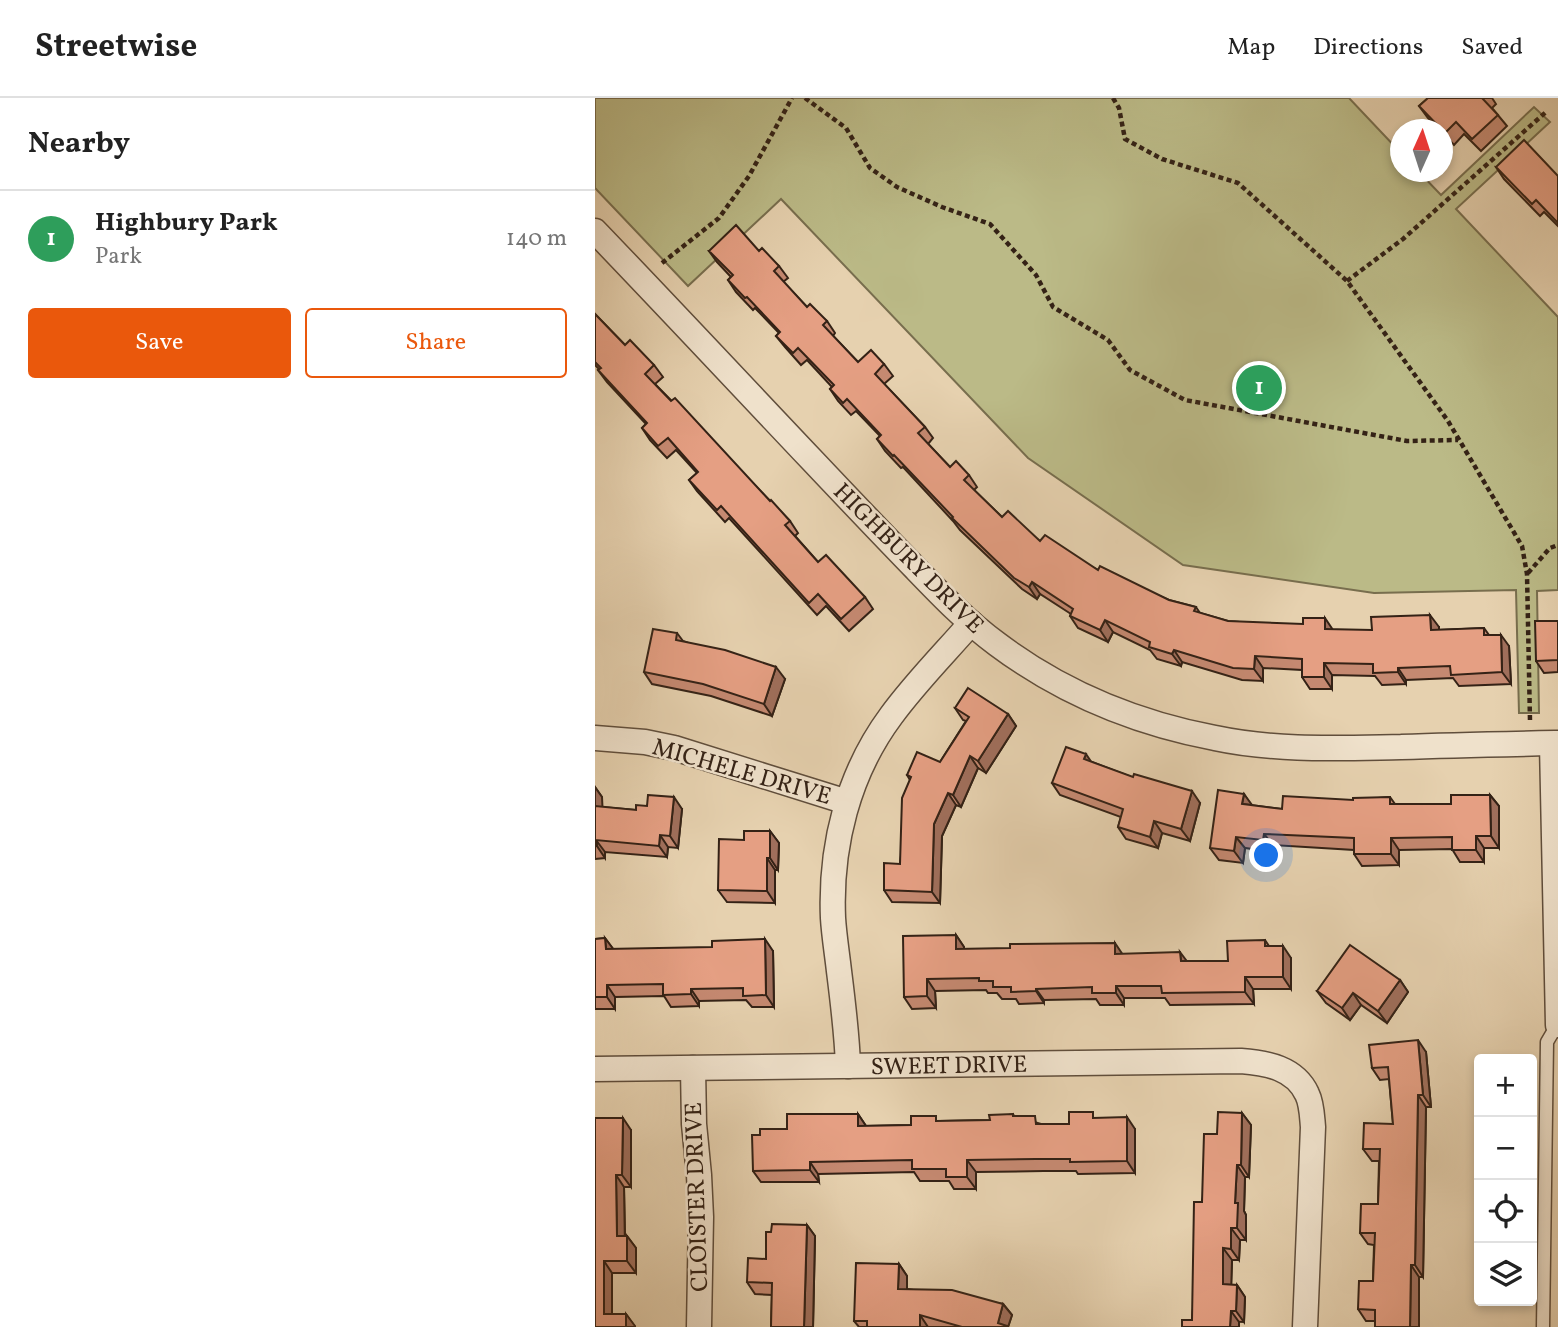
<!DOCTYPE html>
<html lang="en">
<head>
<meta charset="utf-8">
<style>
	body { margin:0; font-family:Vollkorn,serif; background:#f6f6f6; color:#222 }
	.controls { position:absolute; right:21px; bottom:21px; display:grid; overflow:hidden; border-radius:7px; box-shadow:0 4px 10px #0003 }
	.controls button { width:63px; height:63px; display:grid; place-items:center; padding:0; border:0; border-bottom:2px solid #e0e0e0; background:#fff; color:#222; font:35px sans-serif }
	.compass { position:absolute; left:795px; top:21px; width:63px; height:63px; border-radius:50%; background:#fff; box-shadow:0 4px 10px #0003; rotate:3deg }
	.you { position:absolute; left:672px; top:758px; width:24px; height:24px; margin:-18px; border:5px solid #fff; border-radius:50%; background:#1a73e8; box-shadow:0 0 0 10px #1a73e833 }
	.badge { display:grid; place-items:center; width:46px; height:46px; border-radius:50%; background:#ea580c; color:#fff; font-size:23px; font-weight:700 }
	.pin { position:absolute; translate:-50% -50%; border:4px solid #fff; box-shadow:0 2px 7px #0006 }
	.list { margin:0; padding:0; list-style:none }
	h2 { display:flex; justify-content:space-between; align-items:center; height:91px; margin:0; padding:0 28px; font-size:30px }
	h2 small { font-size:23px; font-weight:400; color:#767676 }
	.list li { display:grid; grid-template-columns:46px 1fr auto; gap:21px; align-items:center; box-sizing:border-box; height:98px; padding:0 28px; border-top:2px solid #e0e0e0 }
	.list b { display:block; font-size:26px; white-space:nowrap }
	.list p { margin:0; font-size:23px; white-space:nowrap; color:#767676 }
	.list em { font-size:23px; font-style:normal; color:#767676 }
	.actions { display:flex; gap:14px; padding:21px 28px }
	.actions a { flex:1; padding:16px 0; border:2px solid #ea580c; border-radius:7px; text-align:center; font-size:24px; color:#ea580c }
	.actions .main { background:#ea580c; color:#fff }
	.icon { flex:none; width:38px; height:38px; fill:none; stroke:currentColor; stroke-width:2; stroke-linecap:round; stroke-linejoin:round }
	.map { position:relative; flex:none; width:963px; height:1229px; overflow:hidden }
	header { display:flex; align-items:center; gap:42px; box-sizing:border-box; height:98px; padding:0 35px; background:#fff; border-bottom:2px solid #e0e0e0 }
	header strong { font-size:33px }
	nav { display:flex; gap:38px; margin-inline-start:auto; font-size:24px }
	main { display:flex }
	aside { flex:1; background:#fff }
	.map>svg:first-child { display:block }
	.green { fill:#bbba87; stroke:#786e4e; stroke-width:2 }
	.lines { fill:none; stroke-linecap:round; stroke-linejoin:round }
	.lane-casing { stroke:#604e3c; stroke-width:15 }
	.street-casing { stroke:#604e3c; stroke-width:27 }
	.path { stroke:#342216; stroke-width:4.5; stroke-dasharray:5 3.5; stroke-linecap:butt }
	.lane { stroke:#efe1cb; stroke-width:12 }
	.street { stroke:#efe1cb; stroke-width:24 }
	.wall { fill:#c58971; stroke:#342216; stroke-width:2 }
	.shaded-wall { fill:#a06f5c; stroke:#342216; stroke-width:2 }
	.building { fill:#e59f83; stroke:#342216; stroke-width:2 }
	.labels { text-anchor:middle; stroke-width:5; stroke-linejoin:round; paint-order:stroke }
	.street-label { font-size:24px; fill:#342216; stroke:#efe1cb }
</style>
</head>
<body>
<header>
<strong>Streetwise</strong>
<nav><a>Map</a><a>Directions</a><a>Saved</a></nav>
</header>
<main>
<aside>
<h2>Nearby<small></small></h2>
<ul class="list">
<li><span class="badge" style="background:#2e9e5b">1</span><div><b>Highbury Park</b><p>Park</p></div><em>140 m</em></li>
</ul>
<div class="actions"><a class="main">Save</a><a>Share</a></div>
</aside>
<div class="map">
<svg width="963" height="1229" viewBox="0 0 963 1229">
	<rect width="100%" height="100%" fill="#e6d1af"/>
	<filter id="stains"><feTurbulence type="fractalNoise" baseFrequency=".00286" numOctaves="4"/><feColorMatrix values="0 0 0 0 .2 0 0 0 0 .09 0 0 0 0 .02 0 0 0 .5 -.17"/></filter>
	<radialGradient id="worn" r=".72"><stop offset=".6" stop-color="#630" stop-opacity="0"/><stop offset="1" stop-color="#630" stop-opacity=".3"/></radialGradient>
	<path class="green" d="M0 0H754L805 54 806 74H824L846 97 939 9 955 24 861 111 963 219V492L942 493 944 615H924L921 492 779 495 588 467 433 360 186 101 93 188 0 90Z"/>
	<g class="lines">
		<g class="lane-casing">
			<path id="lane" d="M948 1229 952 944 962 927"/>
		</g>
		<g class="street-casing">
			<g id="street">
				<path d="M0 133C73 209 144 285 216 361 251 398 286 435 321 471 347 498 372 524 402 546 466 594 541 625 620 640 681 653 744 650 806 649 858 647 911 646 963 645"/>
				<path d="M0 640 50 644 79 650 252 704"/>
				<path d="M957 646 963 927"/>
				<path d="M253 968C252 936 248 905 244 873 242 855 239 837 238 820 235 748 253 676 296 618 320 585 349 556 376 525"/>
				<path d="M98 970 99 1026 104 1077 106 1119 104 1229"/>
				<path d="M0 971 646 963C672 965 700 970 712 996 717 1006 717 1019 718 1029L710 1229"/>
			</g>
		</g>
		<g class="path">
			<path d="M210 0 251 30 275 70 302 89 347 109 395 126 441 177 458 209 513 242 535 272 590 302 812 343 863 342"/>
			<path d="M518 0 524 10 530 41 567 61 643 85 752 183 853 323 927 448 932 476 935 623"/>
			<path d="M67 165 124 120 154 78 197 0"/>
			<path d="M752 183 808 141 951 14"/>
			<path d="M933 475 955 450 963 447"/>
		</g>
		<use href="#lane" class="lane"/>
		<use href="#street" class="street"/>
	</g>
	<g class="wall">
		<path d="M833 0H897L901 6 897 10 912 28 886 53 869 36 859 47 848 35V32H844L833 20 824 8Z"/>
		<path d="M901 69 963 78V128L949 114 945 118 909 81Z"/>
		<path d="M114 153H164L184 168 193 180 188 184 212 209 232 223 240 235 238 238 263 264 289 266 298 278 289 286 330 329 338 340 333 346 355 369 374 377 382 389 379 392 407 419 445 443 503 472 574 502 601 509 605 515 633 523 738 532H777L844 529V532L889 530 894 537 914 548 916 586 864 588 858 580 811 582V586L787 587 780 578 737 577V591H715L707 579V572L668 570V583L647 582 587 564 586 568 562 561 555 552 518 534 513 544 483 530 475 518 476 516 445 496 442 501 427 491 365 432 358 423 308 369 306 370 290 353 282 341 285 338 261 313 256 317 243 303 235 291 237 289 212 262 206 267 190 249 181 238 184 235 160 210 158 212 141 194 133 182 136 179 122 164Z"/>
		<path d="M0 216 30 247 59 267 68 279 60 286 195 423 203 435 200 438 223 464 270 499 278 511 254 533 231 508 222 517 134 420 130 424 102 393 94 382 102 375 81 352 72 360 55 342 47 330 51 326 12 284 3 272 4 271 0 267Z"/>
		<path d="M963 523V574L949 575 941 563Z"/>
		<path d="M82 535 88 543 190 581 177 618 116 598 57 586 49 574Z"/>
		<path d="M360 610 413 616 421 628 391 675 383 670 366 709 361 707 347 738 345 805 297 804 289 792 305 766 315 682 312 677 345 664 371 623 368 622Z"/>
		<path d="M497 664 605 705 595 743 567 735 563 750 531 741 523 729 526 719 465 697 457 685Z"/>
		<path d="M0 689 7 699V709L41 712 87 711 83 750 73 749 72 759 10 754V760L0 761Z"/>
		<path d="M649 696 656 707 687 711 758 702 795 699 800 706H856L895 697 904 708V750H889V764H865L857 751 804 752V767L767 768 759 756V752L678 747 677 754 650 750 648 765 624 762 615 750Z"/>
		<path d="M175 733 184 745 183 772H180V805L132 804 123 792 149 742Z"/>
		<path d="M361 837 369 849V851L527 856 592 863H633L670 842 674 848 696 860V891H658L659 906 575 907 570 900H529V907H505L501 901 449 902V905L424 906 421 901H407L402 895H393L391 892 340 893 341 910 317 911 309 899Z"/>
		<path d="M10 840 18 851 178 853 179 909H157L151 902 104 903V908L76 909 69 898 20 899V911H0V841Z"/>
		<path d="M805 882 813 894 792 925 766 907 755 922 731 905 722 893Z"/>
		<path d="M831 954 836 1009H831L828 1179H824L780 1223H771L763 1211 778 1183 779 1147 773 1146 765 1135 783 1106 784 1063H777L768 1051 798 1026 794 981 785 982 777 970Z"/>
		<path d="M647 1015 656 1027 654 1079H650L649 1113 651 1117V1142H645L644 1162H637L636 1187H642L650 1199 649 1224 597 1222 607 1104 622 1036Z"/>
		<path d="M263 1016 271 1028 316 1027 345 1023 395 1022 418 1016 419 1018 446 1026H474L502 1020 540 1031V1075L483 1076 481 1073H449L381 1074V1091H359L354 1083H325L319 1074 223 1076 224 1084H166L158 1073 165 1037Z"/>
		<path d="M0 1020 36 1032V1089H29L30 1138H32L41 1150V1175H17V1216H31L40 1229H0Z"/>
		<path d="M212 1127 220 1138 218 1229H176L177 1197 160 1196 152 1184 171 1161 176 1134Z"/>
		<path d="M304 1166 312 1178V1191L408 1206 417 1217 413 1229H264L259 1223Z"/>
	</g>
	<g class="shaded-wall">
		<path d="M437 484 445 496 442 501 434 489Z"/>
		<path d="M835 517 844 529V544L836 532Z"/>
		<path d="M730 520 738 532 730 531Z"/>
		<path d="M510 522 518 534 513 544 505 532Z"/>
		<path d="M906 537 914 548 916 586 907 574Z"/>
		<path d="M579 552 587 564 586 568 577 556Z"/>
		<path d="M660 558 668 570V583L659 571Z"/>
		<path d="M729 565 737 577V591L729 579Z"/>
		<path d="M181 569 190 581 177 618 169 606Z"/>
		<path d="M803 570 811 582V586L803 574Z"/>
		<path d="M413 616 421 628 391 675 383 663Z"/>
		<path d="M491 656 499 668 489 661Z"/>
		<path d="M375 658 383 670 366 709 358 697Z"/>
		<path d="M0 689 7 699 8 720 0 708Z"/>
		<path d="M597 693 605 705 595 743 586 731Z"/>
		<path d="M353 695 361 707 347 738 345 805 337 794 339 726Z"/>
		<path d="M649 696 657 707 647 706Z"/>
		<path d="M895 697 904 708V750L896 738Z"/>
		<path d="M79 699 87 711 83 750 75 738Z"/>
		<path d="M559 723 567 735 563 750 555 739Z"/>
		<path d="M175 733 184 745 183 772 175 760Z"/>
		<path d="M669 736 678 747 677 754 668 742Z"/>
		<path d="M65 737 73 749 72 759 64 748Z"/>
		<path d="M881 738 889 750V764L881 752Z"/>
		<path d="M641 739 650 750 648 765 639 753Z"/>
		<path d="M796 740 804 752V767L796 756Z"/>
		<path d="M1 742 10 754V760L2 748Z"/>
		<path d="M172 760 180 772V805L172 793Z"/>
		<path d="M361 837 369 849V863L361 851Z"/>
		<path d="M10 840 19 852 11 851Z"/>
		<path d="M170 841 178 853 179 909 171 897Z"/>
		<path d="M520 845 528 857 520 856Z"/>
		<path d="M688 848 696 860V891L688 879Z"/>
		<path d="M585 854 594 866 586 863Z"/>
		<path d="M650 879 658 891 659 906 650 894Z"/>
		<path d="M332 881 340 893 341 910 332 898Z"/>
		<path d="M805 882 813 894 792 925 783 913Z"/>
		<path d="M12 887 20 899V911L12 899Z"/>
		<path d="M521 888 529 900V907L521 895Z"/>
		<path d="M96 891 104 903V908L96 896Z"/>
		<path d="M441 891 449 902V905L441 893Z"/>
		<path d="M758 895 766 907 755 922 747 910Z"/>
		<path d="M823 942 831 954 836 1009 828 997Z"/>
		<path d="M823 997 831 1009 828 1179 820 1167Z"/>
		<path d="M647 1015 656 1027 654 1079 646 1067Z"/>
		<path d="M263 1016 271 1028H263Z"/>
		<path d="M532 1019 540 1031V1075L532 1063Z"/>
		<path d="M28 1020 36 1032V1089L27 1077Z"/>
		<path d="M372 1062 381 1074V1091L372 1079Z"/>
		<path d="M215 1064 223 1076 224 1084 215 1072Z"/>
		<path d="M642 1067 650 1079 649 1113 651 1117V1142L642 1130 640 1105Z"/>
		<path d="M21 1077 29 1089 30 1150 22 1138Z"/>
		<path d="M212 1127 220 1138 218 1229H209Z"/>
		<path d="M636 1130 645 1142 644 1162 636 1151Z"/>
		<path d="M32 1138 41 1150V1175L32 1163Z"/>
		<path d="M628 1150 637 1162 636 1198 628 1186Z"/>
		<path d="M9 1163 17 1175V1227L9 1216Z"/>
		<path d="M304 1166 312 1178V1203L303 1191Z"/>
		<path d="M816 1167 824 1179V1229H815Z"/>
		<path d="M642 1187 650 1199 649 1224 641 1213Z"/>
		<path d="M408 1206 417 1217 413 1229H405L403 1225Z"/>
		<path d="M636 1213 644 1224V1229H635Z"/>
		<path d="M31 1216 40 1228V1229H31Z"/>
		<path d="M325 1217 333 1229H325Z"/>
	</g>
	<g class="building">
		<path d="M833 0H887L903 17 877 41 861 24 850 35 824 8Z"/>
		<path d="M929 42 963 78V125L941 102 937 106 901 69Z"/>
		<path d="M141 127 164 153 167 150 184 168 179 173 212 209 215 206 232 223 228 227 263 264 276 252 289 266 280 276 330 329 323 335 355 369 361 363 374 377 369 382 407 419 413 413 445 443 450 437 503 472 505 468 574 502 601 509 599 513 633 523 708 526V520H730V531L777 532 776 519 835 517 836 532 889 530V537H906L907 574 856 577 855 568 803 570V574L778 575V566L729 565V579H707V561L660 558 659 571 638 570 579 552 577 556 554 549 555 544 510 522 505 532 475 518 478 511 437 484 434 489 419 480 357 420 358 419 299 357 298 358 282 341 286 337 252 301 248 305 235 291 239 287 203 250 198 255 181 238 185 234 152 199 150 200 133 182 138 177 114 153Z"/>
		<path d="M0 216 30 247 35 242 59 267 50 276 76 303 80 300 175 403 176 402 195 423 190 427 223 464 231 457 270 499 246 521 223 496 214 505 126 408 122 412 94 382 103 374 73 340 63 348 47 330 52 325 3 272 6 270 0 264Z"/>
		<path d="M940 523H963V562L941 563Z"/>
		<path d="M58 531 82 535 81 542 130 552 181 569 169 606 108 586 49 574Z"/>
		<path d="M373 590 413 616 383 663 375 658 358 697 353 695 339 726 337 794 289 792V765L305 766 307 700 316 679 312 677 322 654 345 664 374 619 360 610Z"/>
		<path d="M471 649 491 656 489 661 538 679 539 676 597 693 586 731 559 723 555 739 523 729 528 711 457 685Z"/>
		<path d="M623 692 649 696 647 706 687 711 688 698 758 702V700L795 699V706H856V697H895L896 738H881V752H857V739L796 740V756H759V740L669 736 668 742 641 739 639 753 615 750Z"/>
		<path d="M53 697 79 699 75 738 65 737 64 748 1 742 2 748H0V708L41 712V707L52 708Z"/>
		<path d="M149 733H175V760H172V793L123 792 124 741 149 742Z"/>
		<path d="M361 837V851L415 850V846L520 845V856L585 854 586 863H633L632 843 670 842V848H688V879H650V894L567 895 566 888H521V895H497V889L441 891V893L416 894V889H398V883H384V880L332 881V898L309 899 308 838Z"/>
		<path d="M10 840 11 851 117 849V843L170 841 171 897 148 898V890L96 891V896L68 897V886L12 887V899H0V841Z"/>
		<path d="M755 847 805 882 783 913 758 895 747 910 722 893Z"/>
		<path d="M823 942 828 997H823L820 1167H816L815 1229H780V1212L763 1211 764 1183H778L780 1135H765L766 1106H783L785 1051H768L769 1025 798 1026 793 969 777 970 774 947Z"/>
		<path d="M474 1014H498V1020L532 1019V1063L475 1064V1061H441L372 1062V1079H351V1071H317V1062L215 1064V1072L158 1073 157 1037H165V1031H192V1016H263V1028L316 1027V1018H341V1023L395 1022 394 1017 418 1016V1018H440L441 1026H474Z"/>
		<path d="M623 1014 647 1015 646 1067H642L640 1105H643L642 1130H636V1151L628 1150V1186L642 1187 641 1213H636L635 1229H587V1222H597L599 1104H607L609 1036H622Z"/>
		<path d="M0 1020H28L27 1077H21L22 1138H32V1163H9V1216H31V1229H0Z"/>
		<path d="M177 1126 212 1127 209 1229H176L177 1185 152 1184 153 1160 171 1161V1134H176Z"/>
		<path d="M261 1165 304 1166 303 1191 357 1192 408 1206 403 1225 412 1228 411 1229H367L325 1217V1229H272V1223H259Z"/>
	</g>
	<g class="labels">
		<g class="street-label">
			<text transform="translate(314 460) rotate(45)" y="8">HIGHBURY DRIVE</text>
			<text transform="translate(147 673) rotate(16)" y="8">MICHELE DRIVE</text>
			<text transform="translate(354 967) rotate(-1)" y="8">SWEET DRIVE</text>
			<text transform="translate(101 1099) rotate(-92)" y="8">CLOISTER DRIVE</text>
		</g>
	</g>
	<rect width="100%" height="100%" filter="url(#stains)"/>
	<rect width="100%" height="100%" fill="url(#worn)"/>
</svg>
<div class="controls">
<button>+</button>
<button>−</button>
<button><svg class="icon" aria-label="locate" viewBox="0 0 24 24"><circle cx="12" cy="12" r="6"/><path d="M12 2v4M12 18v4M2 12h4M18 12h4"/></svg></button>
<button><svg class="icon" aria-label="layers" viewBox="0 0 24 24"><path d="M12 4l9 5-9 5-9-5zM3 14l9 5 9-5"/></svg></button>
</div>
<svg class="compass" viewBox="-18 -18 36 36"><path d="M0-13l5 13h-10z" fill="#e53935"/><path d="M0 13l5-13h-10z" fill="#767676"/></svg>
<div class="you"></div>
<div class="pin badge" style="left:664px;top:290px;background:#2e9e5b">1</div>
</div>
</main>
</body>
</html>
